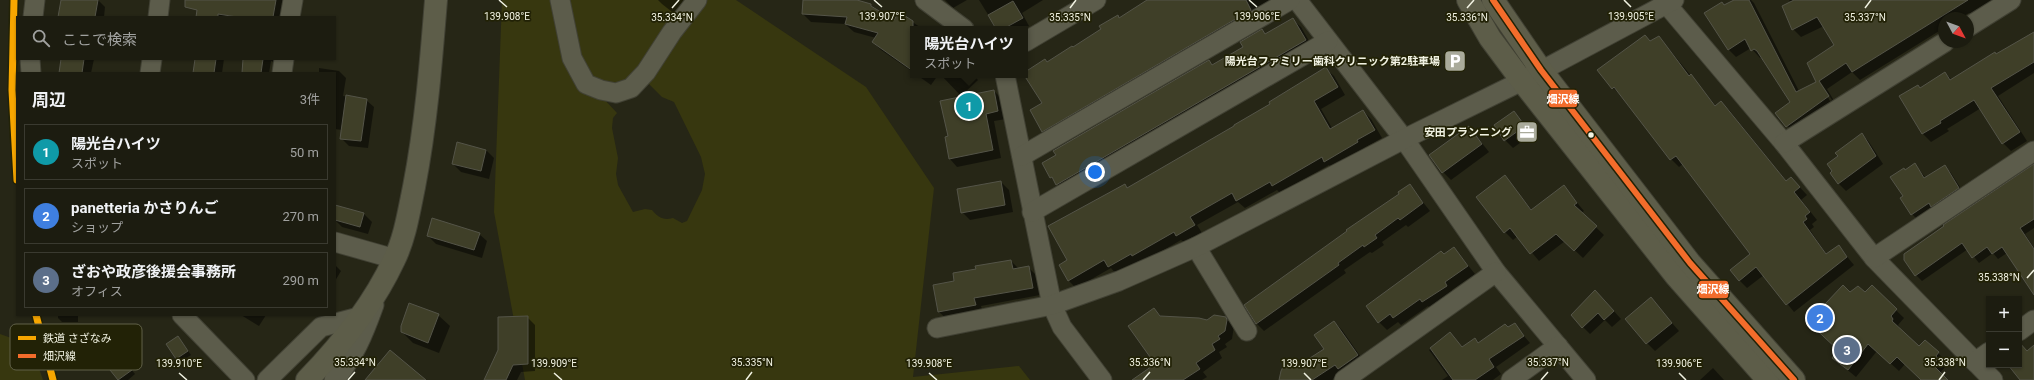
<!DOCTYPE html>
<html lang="ja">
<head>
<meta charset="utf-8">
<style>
	body { margin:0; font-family:Roboto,"Noto Sans JP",sans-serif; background:#29291e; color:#f1f3f6 }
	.controls { position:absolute; right:12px; bottom:12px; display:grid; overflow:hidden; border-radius:0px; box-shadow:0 1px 3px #0004 }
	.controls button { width:36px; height:36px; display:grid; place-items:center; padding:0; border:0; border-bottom:1px solid #3a3a30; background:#1c1c10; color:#f1f3f6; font:20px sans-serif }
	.compass { position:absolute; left:1938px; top:12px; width:36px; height:36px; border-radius:50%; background:#1c1c10; box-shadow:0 1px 3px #0004; rotate:131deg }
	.you { position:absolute; left:1095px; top:172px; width:14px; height:14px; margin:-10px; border:3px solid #fff; border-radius:50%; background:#1a73e8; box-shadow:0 0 0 6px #1a73e833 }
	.badge { display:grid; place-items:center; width:26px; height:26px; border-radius:50%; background:#db2777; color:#fff; font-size:13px; font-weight:700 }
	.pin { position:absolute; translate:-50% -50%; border:2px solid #fff; box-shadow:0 1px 4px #0006 }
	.popup { position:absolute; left:910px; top:26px; width:118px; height:52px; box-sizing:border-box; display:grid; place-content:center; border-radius:0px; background:#1c1c10; filter:drop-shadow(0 1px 3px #0005); font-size:13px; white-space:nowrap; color:#a0a19f }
	.popup b { font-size:15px; color:#f1f3f6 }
	.popup::after { content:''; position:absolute; left:50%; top:100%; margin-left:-8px; border:8px solid transparent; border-top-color:#1c1c10 }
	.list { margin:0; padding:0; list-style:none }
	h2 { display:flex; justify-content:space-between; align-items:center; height:52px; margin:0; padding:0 16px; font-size:17px }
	h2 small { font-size:13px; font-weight:400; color:#a0a19f }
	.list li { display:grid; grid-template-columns:26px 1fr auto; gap:12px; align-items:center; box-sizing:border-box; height:56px; margin:0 8px 8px; padding:0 8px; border:1px solid #3a3a30; border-radius:0px }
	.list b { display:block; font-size:15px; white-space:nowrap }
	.list p { margin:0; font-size:13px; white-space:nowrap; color:#a0a19f }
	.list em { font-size:13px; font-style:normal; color:#a0a19f }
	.icon { flex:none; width:22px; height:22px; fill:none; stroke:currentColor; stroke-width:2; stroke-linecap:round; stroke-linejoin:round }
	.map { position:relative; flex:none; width:2034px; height:380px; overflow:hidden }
	.search { position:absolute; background:#1c1c10; box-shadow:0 1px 3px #0004; left:16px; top:16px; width:320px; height:44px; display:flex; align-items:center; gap:10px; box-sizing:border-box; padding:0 14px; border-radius:0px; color:#a0a19f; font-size:15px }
	.panel { position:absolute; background:#1c1c10; box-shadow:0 1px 3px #0004; left:16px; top:72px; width:320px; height:244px; border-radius:0px }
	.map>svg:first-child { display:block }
	.green { fill:#37370f; fill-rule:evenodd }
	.shadow { fill:#0007; fill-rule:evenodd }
	.building { fill:#3f3f28; stroke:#545448 }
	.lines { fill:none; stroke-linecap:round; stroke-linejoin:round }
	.street-casing { stroke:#414134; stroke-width:21 }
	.secondary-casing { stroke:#414134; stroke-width:24 }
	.street { stroke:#5c5c4b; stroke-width:19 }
	.secondary { stroke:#5d5d49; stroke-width:22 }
	.bus-1-casing { stroke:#222206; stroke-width:9 }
	.bus-1 { stroke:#f36c2b; stroke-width:6 }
	.rail-1-casing { stroke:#222206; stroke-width:10 }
	.rail-1 { stroke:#f7a600; stroke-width:7 }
	.ticks { fill:none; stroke:#f1f2e2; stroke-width:1.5 }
	.bus-dot { fill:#f1f2e2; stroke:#222206; stroke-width:1.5 }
	.labels { text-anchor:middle; stroke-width:3.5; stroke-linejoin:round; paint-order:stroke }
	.poi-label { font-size:11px; font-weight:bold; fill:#f1f2e2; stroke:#222206; text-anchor:end }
	.key { fill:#222206; stroke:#606048; stroke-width:1 }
	.key-label { font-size:11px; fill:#f1f2e2 }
	.ticks-label { font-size:10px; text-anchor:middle; fill:#f1f2e2; stroke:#222206; stroke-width:3.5; stroke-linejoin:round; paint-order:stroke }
	.line-badge { stroke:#222206; stroke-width:1.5 }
	.badge-label { font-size:11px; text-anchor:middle; font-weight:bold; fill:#fff }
</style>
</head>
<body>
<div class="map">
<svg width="2034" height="380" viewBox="0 0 2034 380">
	<rect width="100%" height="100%" fill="#262616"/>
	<g class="green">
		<path d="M502 0H736L866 87 934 188 913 377 1019 366 1030 380H525L494 212ZM646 81 662 97 674 102 701 157 705 174 702 190 687 221 682 223 673 218C663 221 658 217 652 210L645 209 633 212 618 185 616 174 618 158 612 128 613 118 617 113 604 99 630 85Z"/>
		<path d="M0 334 31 345 43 380H0Z"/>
	</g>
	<g class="shadow">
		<path d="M62 0H98L105 7 104 17H59Z"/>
		<path d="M203 0H283L282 17H197Z"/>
		<path d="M658 0H686L681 19 662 4Z"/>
		<path d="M804 0H854L871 5 894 22 900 14 923 29H913V72L881 50 873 42 876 38 854 32 845 24 811 22 803 14Z"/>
		<path d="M945 0H967L953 8Z"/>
		<path d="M979 0H1043L1022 13 1029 26 1024 29H997Z"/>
		<path d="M1153 0H1286L1051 139 1043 131 1045 60 1048 62 1073 48 1103 29 1118 16 1120 19Z"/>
		<path d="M1736 0H1751L1754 3 1799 91 1817 83 1808 63 1836 45 1824 26 1801 37 1793 29 1783 7 1791 3 1789 0H2009L1977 21 1969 13 1960 18H1944V28L1860 80 1852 72 1827 89 1836 104 1794 134 1777 113 1791 103 1762 57 1760 58 1751 48 1736 57 1728 49 1706 13 1722 3 1725 6ZM1818 78 1832 100 1830 101 1820 83Z"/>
		<path d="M1293 20 1301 27 1313 48 1065 192 1051 177 1209 61 1213 65 1245 48 1262 30 1266 35Z"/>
		<path d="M2034 33V73L1998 96 2027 141 2011 151 2003 143 1981 108 1947 129 1949 131 1931 142 1923 134 1901 97 1918 86 1921 88 1945 73 1952 80Z"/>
		<path d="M1659 37 1716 106 1721 103 1729 110 1787 182 1791 178 1807 195 1801 200 1817 220 1812 224 1814 227 1810 230 1827 255 1839 247 1854 265 1794 312 1764 275 1747 288 1739 280 1752 254 1683 164 1679 167 1671 159 1621 95 1613 88 1651 42Z"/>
		<path d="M62 59H94L91 73H60Z"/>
		<path d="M196 59H224L222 73H194Z"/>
		<path d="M244 59H274V62L271 61 269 73H243Z"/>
		<path d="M319 68 339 71 346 78 343 96 366 100 374 107 368 148 349 146 341 138 342 130 335 129V73H319Z"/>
		<path d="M1326 69 1334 76 1345 95 1321 109 1332 128 1363 111 1371 119 1382 138 1364 148 1365 150 1333 169 1329 165 1280 193 1277 190 1245 208 1238 202 1197 225 1202 233 1185 243 1181 240 1141 263 1139 261 1116 274 1111 268 1076 288 1069 281V260L1125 185 1128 189 1272 104Z"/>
		<path d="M917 75H938L931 85Z"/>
		<path d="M941 75H977L975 77 978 80 961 96Z"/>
		<path d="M994 91 1002 99 1006 119 994 121 1001 158 957 167 950 159 949 137Z"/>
		<path d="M1514 112 1532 134 1513 148 1505 140Z"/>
		<path d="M1469 127 1489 152 1451 180 1443 172Z"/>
		<path d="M1862 134 1869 142 1883 164 1846 191 1838 183 1839 156Z"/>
		<path d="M486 150 494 158 489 179 461 172 453 164Z"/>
		<path d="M1915 165 1926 178 1944 166 1951 173 1965 195 1919 221 1912 214 1904 196 1906 171Z"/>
		<path d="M2034 165V228L2025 234 2034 248V293L2007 253 1998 259 1993 253 1979 263 1968 249 1922 281 1916 275Z"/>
		<path d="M1505 177 1532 210 1564 187 1584 211 1581 213 1604 235 1583 258 1565 241 1539 261 1518 236 1513 240 1505 232Z"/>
		<path d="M1001 182 1009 190 1013 212 970 220 962 212Z"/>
		<path d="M1410 186 1430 211 1408 227 1406 225 1382 242 1384 245 1372 253 1370 252 1344 270 1346 273 1264 331 1256 323 1349 232 1401 195Z"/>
		<path d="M364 214 372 222 368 234 342 227 335 220V215Z"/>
		<path d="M479 234 487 241 482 258 436 244 428 236Z"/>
		<path d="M1454 248 1475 274 1452 290 1454 294 1431 309 1428 306 1401 325 1398 322 1387 330 1379 322 1444 255Z"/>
		<path d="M1011 261 1019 269 1028 267 1036 275 1040 295 981 306 983 312 947 319 939 312 956 282 977 270Z"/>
		<path d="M335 265 341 271 335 281Z"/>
		<path d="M1872 287 1904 318 1898 325 1900 328 1899 329 1919 348 1938 353 1946 361 1943 365 1945 367 1940 373 1947 380H1922L1905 364 1899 371 1877 351 1856 377 1833 358 1839 350 1850 293 1865 294Z"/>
		<path d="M1603 299 1621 319 1612 327 1605 320 1590 334 1583 327Z"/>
		<path d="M1651 299 1679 331 1655 351 1647 343Z"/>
		<path d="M1154 309 1162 317 1207 321 1225 318 1234 326 1232 339 1225 344 1227 347 1219 352 1222 358 1203 372 1207 377 1202 380H1145L1156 364Z"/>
		<path d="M58 315H78V322H62L58 318Z"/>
		<path d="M241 315H266L259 326Z"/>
		<path d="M438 315 450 326 439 353 413 343 402 332Z"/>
		<path d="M527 317 535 325V371L521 372 517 380H485Z"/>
		<path d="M1334 322 1342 330 1365 363 1343 373 1332 380H1280L1325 349Z"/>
		<path d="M1514 324 1530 343 1496 367 1501 374 1493 380H1442L1448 376 1429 350 1450 333 1463 348 1479 344Z"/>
		<path d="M181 341 191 355 180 362 176 358Z"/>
		<path d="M127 364 135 374 128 380H119L111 370Z"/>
		<path d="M1713 368 1724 380H1700Z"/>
	</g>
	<g class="building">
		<path d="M61 0H98L95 17H58Z"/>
		<path d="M185 0H276L273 17H237L218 14V17H196L197 10 185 7Z"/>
		<path d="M803 0H857L871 4V6L894 20 899 12 913 21V71L872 42 878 33 845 24 847 17 802 14Z"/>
		<path d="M1147 0H1246L1251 10 1042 132 1030 110 1042 103 1024 75 1025 72 1045 59 1047 62 1072 46 1073 47 1101 29 1099 26 1118 15 1119 18Z"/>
		<path d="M1734 0H1749L1796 92 1816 82 1807 63 1834 45 1817 17 1792 30 1782 6 1794 0H1968L1852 72 1846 63 1819 81 1829 96 1786 127 1775 113 1790 102 1757 51 1754 49 1751 51 1745 39 1728 50 1704 13 1722 2 1724 5Z"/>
		<path d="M1013 1 1023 18 1003 29H996L988 15Z"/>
		<path d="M1293 18 1306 40 1056 185 1052 177 1050 178 1042 163 1056 155 1053 151 1209 60 1212 65 1243 47 1240 42 1262 29 1265 34Z"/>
		<path d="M2034 32V62L1991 88 2020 132 2002 144 1974 100 1940 121 1941 123 1922 134 1899 96 1918 85 1920 88 1945 72 1950 80 1995 52 1996 54Z"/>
		<path d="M1645 35 1650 41 1659 36 1689 76 1691 74 1715 106 1721 101 1786 181 1791 177 1800 187 1794 192 1810 212 1805 216 1807 219 1803 222 1826 254 1839 245 1847 257 1786 305 1756 267 1739 281 1730 270 1750 254 1676 156 1670 160 1614 87 1612 89 1597 70Z"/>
		<path d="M61 59H84L82 73H59Z"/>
		<path d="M195 59H216L214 73H193Z"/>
		<path d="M243 59H263L261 73H242Z"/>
		<path d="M1326 67 1338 87 1314 101 1330 129 1363 110 1375 130 1357 140 1358 142 1324 162 1322 157 1272 186 1270 182 1236 201 1232 193 1190 217 1195 225 1176 236 1174 232 1132 256 1131 254 1108 267 1104 260 1068 281 1059 265 1067 260 1048 226 1125 184 1127 188 1234 126V125L1270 104 1269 102Z"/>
		<path d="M994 90 998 111 986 114 993 150 949 159 945 137 948 136 940 101Z"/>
		<path d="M346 95 367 99 361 141 340 139Z"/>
		<path d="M1514 111 1525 126 1504 141 1494 125Z"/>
		<path d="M1469 126 1482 144 1442 173 1429 155Z"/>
		<path d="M1862 133 1876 156 1838 184 1830 173 1832 171 1827 164 1838 156 1835 153Z"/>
		<path d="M457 142 486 150 481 171 452 164Z"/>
		<path d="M1915 163 1924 178 1945 165 1959 188 1931 207 1929 203 1911 215 1900 198 1903 196 1890 177 1904 168 1905 170Z"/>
		<path d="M2034 164V219L2020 228 2034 249V295L2002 247 1992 254 1987 247 1972 258 1962 243 1915 276 1904 260V254L1944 226 1943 225Z"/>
		<path d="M1505 175 1531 210 1564 185 1577 203 1574 205 1597 226 1574 251 1556 234 1530 254 1510 228 1504 233 1476 197Z"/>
		<path d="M1001 181 1005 205 961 213 957 189Z"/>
		<path d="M1410 184 1423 203 1400 220 1398 218 1375 235 1377 238 1364 247 1363 245 1338 263 1339 265 1256 324 1244 305 1347 231 1346 230 1399 194 1398 192Z"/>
		<path d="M335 205 364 213 360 227 335 220Z"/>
		<path d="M432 218 480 233 474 250 427 236Z"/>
		<path d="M1454 247 1468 266 1445 282 1447 286 1422 302 1420 299 1393 318 1390 314 1378 323 1366 306 1441 251 1444 254Z"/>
		<path d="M1011 260 1013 269 1029 266 1033 288 974 298 976 305 938 312 933 285 954 281 953 273 976 269 975 266Z"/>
		<path d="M1843 285 1850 292 1858 286 1865 292 1872 285 1897 309 1891 316 1893 319 1892 321 1919 346 1925 340 1939 352 1936 356 1938 359 1933 365 1948 380H1921L1897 357 1890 364 1868 344 1848 370 1832 358 1838 350 1808 322Z"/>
		<path d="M1595 290 1614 311 1604 320 1598 313 1582 328 1571 315Z"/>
		<path d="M1651 297 1672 323 1646 344 1625 319Z"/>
		<path d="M409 303 439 314 428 343 401 332V326Z"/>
		<path d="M1154 308 1160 316 1199 318 1207 320 1214 315 1226 317 1227 320 1225 331 1218 336 1220 339 1212 344 1215 350 1196 363 1200 369 1183 380H1132L1155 364 1128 326Z"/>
		<path d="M528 316V364L513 365 506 380H484L498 350V317Z"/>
		<path d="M1334 321 1358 355 1338 369 1335 365 1312 380H1279L1281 371 1284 365 1290 364 1299 365 1324 349 1314 335Z"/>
		<path d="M1515 323 1524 336 1489 359 1494 367 1475 380H1453L1430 348 1450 332 1462 347 1475 338 1478 343 1505 324 1508 327Z"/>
		<path d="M178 336 188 351 176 359 166 344Z"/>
		<path d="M2019 342 2027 351 2034 345V380H2020L2008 365H2019Z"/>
		<path d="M390 350 426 380H365Z"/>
		<path d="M123 359 132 370 118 380 110 370Z"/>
	</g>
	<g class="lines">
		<g class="street-casing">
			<g id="street">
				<path d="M560 0 572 58 586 84 601 90 616 93 631 88 646 72 672 32 697 0"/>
				<path d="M925 0 964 29"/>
				<path d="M1297 0 1404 139 1496 272 1586 380"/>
				<path d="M1663 0 1784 143 1874 258 1993 380"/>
				<path d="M33 17 35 0"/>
				<path d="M158 17 160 0"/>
				<path d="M290 17 293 0"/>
				<path d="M1968 27 2011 0"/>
				<path d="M1025 42 1096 0"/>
				<path d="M30 59 31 73"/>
				<path d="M150 73 152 59"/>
				<path d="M282 73 284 59"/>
				<path d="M1005 75 1052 305 1062 327 1102 380"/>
				<path d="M1784 143 1945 42"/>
				<path d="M1022 156 1290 0"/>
				<path d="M1032 212 1328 41"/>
				<path d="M335 242 395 259"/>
				<path d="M1196 247 1247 331"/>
				<path d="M1874 258 2034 151"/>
				<path d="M182 315 245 380"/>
				<path d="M937 328 1052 305 1119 281 1196 247 1404 139 1522 81 1674 0"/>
				<path d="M2019 331 2034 320"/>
				<path d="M1975 362 1989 352"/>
				<path d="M267 380 321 327 359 317"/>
				<path d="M334 380C354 358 364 333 374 305"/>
				<path d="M1344 380 1496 272"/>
				<path d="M1511 380 1558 346"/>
			</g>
		</g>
		<g class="secondary-casing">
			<g id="secondary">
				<path d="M1468 0 1490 38 1522 81 1676 276 1768 380"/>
				<path d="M1493 0 1541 70 1690 263 1794 380"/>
				<path d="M307 380C341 345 373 305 394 260 405 238 409 211 414 187 426 125 431 63 436 0"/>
			</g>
		</g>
		<use href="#street" class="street"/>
		<use href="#secondary" class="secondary"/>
		<g class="bus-1-casing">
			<path id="bus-1" d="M1493 0 1541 70 1690 263 1794 380"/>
		</g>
		<use href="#bus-1" class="bus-1"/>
		<g class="rail-1-casing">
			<g id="rail-1">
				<path d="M14 0 12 90 17 180"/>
				<path d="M36 315 53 380"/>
			</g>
		</g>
		<use href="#rail-1" class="rail-1"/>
	</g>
	<path class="ticks" d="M499 0 507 7M874 0 882 7M1249 0 1257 7M1624 0 1631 7M672 8 679 0M1070 8 1076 0M1467 8 1474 0M1865 8 1871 0M2027 278 2034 270M179 373 187 380M554 373 562 380M929 373 937 380M1304 373 1311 380M1679 373 1686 380M348 380 355 372M746 380 752 372M1143 380 1150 372M1541 380 1548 372M1939 380 1945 372"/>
	<defs>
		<g id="parking-square" transform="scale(1.15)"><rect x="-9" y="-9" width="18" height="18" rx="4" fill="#aaab9b" stroke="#222206"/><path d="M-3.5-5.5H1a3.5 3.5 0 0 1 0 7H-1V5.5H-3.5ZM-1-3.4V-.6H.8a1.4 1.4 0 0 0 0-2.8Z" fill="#fff"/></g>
		<g id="office-square" transform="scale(1.15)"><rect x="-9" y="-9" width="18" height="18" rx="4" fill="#aaab9b" stroke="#222206"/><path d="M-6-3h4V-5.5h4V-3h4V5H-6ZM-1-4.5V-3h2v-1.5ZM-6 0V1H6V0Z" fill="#fff"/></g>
	</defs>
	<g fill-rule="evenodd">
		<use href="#parking-square" x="1455" y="61"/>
		<use href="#office-square" x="1527" y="132"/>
	</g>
	<circle class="bus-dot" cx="1591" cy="135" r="3.5"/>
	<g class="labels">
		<g class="poi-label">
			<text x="1440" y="65">陽光台ファミリー歯科クリニック第2駐車場</text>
			<text x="1512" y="136">安田プランニング</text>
		</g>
	</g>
	<rect x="10" y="324" width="132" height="46" rx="6" class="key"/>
	<rect x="18" y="336" width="18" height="4" fill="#f7a600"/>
	<rect x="18" y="354" width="18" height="4" fill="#f36c2b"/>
	<g class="key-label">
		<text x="43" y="342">鉄道 さざなみ</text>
		<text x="43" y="360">畑沢線</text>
	</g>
	<g class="ticks-label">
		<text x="507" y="20">139.908°E</text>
		<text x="882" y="20">139.907°E</text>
		<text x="1257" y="20">139.906°E</text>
		<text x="1631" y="20">139.905°E</text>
		<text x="1070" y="21">35.335°N</text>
		<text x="672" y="21">35.334°N</text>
		<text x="1467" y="21">35.336°N</text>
		<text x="1865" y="21">35.337°N</text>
		<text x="1999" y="281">35.338°N</text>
		<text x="355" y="366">35.334°N</text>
		<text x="752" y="366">35.335°N</text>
		<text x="1150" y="366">35.336°N</text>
		<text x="1548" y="366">35.337°N</text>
		<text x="1945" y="366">35.338°N</text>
		<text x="179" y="367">139.910°E</text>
		<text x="554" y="367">139.909°E</text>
		<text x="929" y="367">139.908°E</text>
		<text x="1304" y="367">139.907°E</text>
		<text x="1679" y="367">139.906°E</text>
	</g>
	<g class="line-badge">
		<rect x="1548" y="89" width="30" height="19" rx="4" fill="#f36c2b"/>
		<rect x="1698" y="280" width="31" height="19" rx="4" fill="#f36c2b"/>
	</g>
	<g class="badge-label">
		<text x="1563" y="103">畑沢線</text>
		<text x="1713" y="293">畑沢線</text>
	</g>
</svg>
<div class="controls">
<button>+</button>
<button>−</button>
</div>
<svg class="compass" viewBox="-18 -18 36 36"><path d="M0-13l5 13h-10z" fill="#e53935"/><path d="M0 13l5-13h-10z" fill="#a0a19f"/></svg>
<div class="you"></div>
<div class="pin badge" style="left:969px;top:106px;background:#0f9aa8">1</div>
<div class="popup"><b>陽光台ハイツ</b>スポット</div>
<div class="pin badge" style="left:1820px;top:318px;background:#3f7fe0">2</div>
<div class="pin badge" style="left:1847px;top:350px;background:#5c6f8a">3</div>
<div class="search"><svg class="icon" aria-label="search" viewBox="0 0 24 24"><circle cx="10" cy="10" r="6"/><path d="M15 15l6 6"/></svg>ここで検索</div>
<section class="panel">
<h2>周辺<small>3件</small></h2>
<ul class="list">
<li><span class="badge" style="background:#0f9aa8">1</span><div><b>陽光台ハイツ</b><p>スポット</p></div><em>50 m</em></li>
<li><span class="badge" style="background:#3f7fe0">2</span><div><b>panetteria かさりんご</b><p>ショップ</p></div><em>270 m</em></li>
<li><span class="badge" style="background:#5c6f8a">3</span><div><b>ざおや政彦後援会事務所</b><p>オフィス</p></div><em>290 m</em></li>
</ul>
</section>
</div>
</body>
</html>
